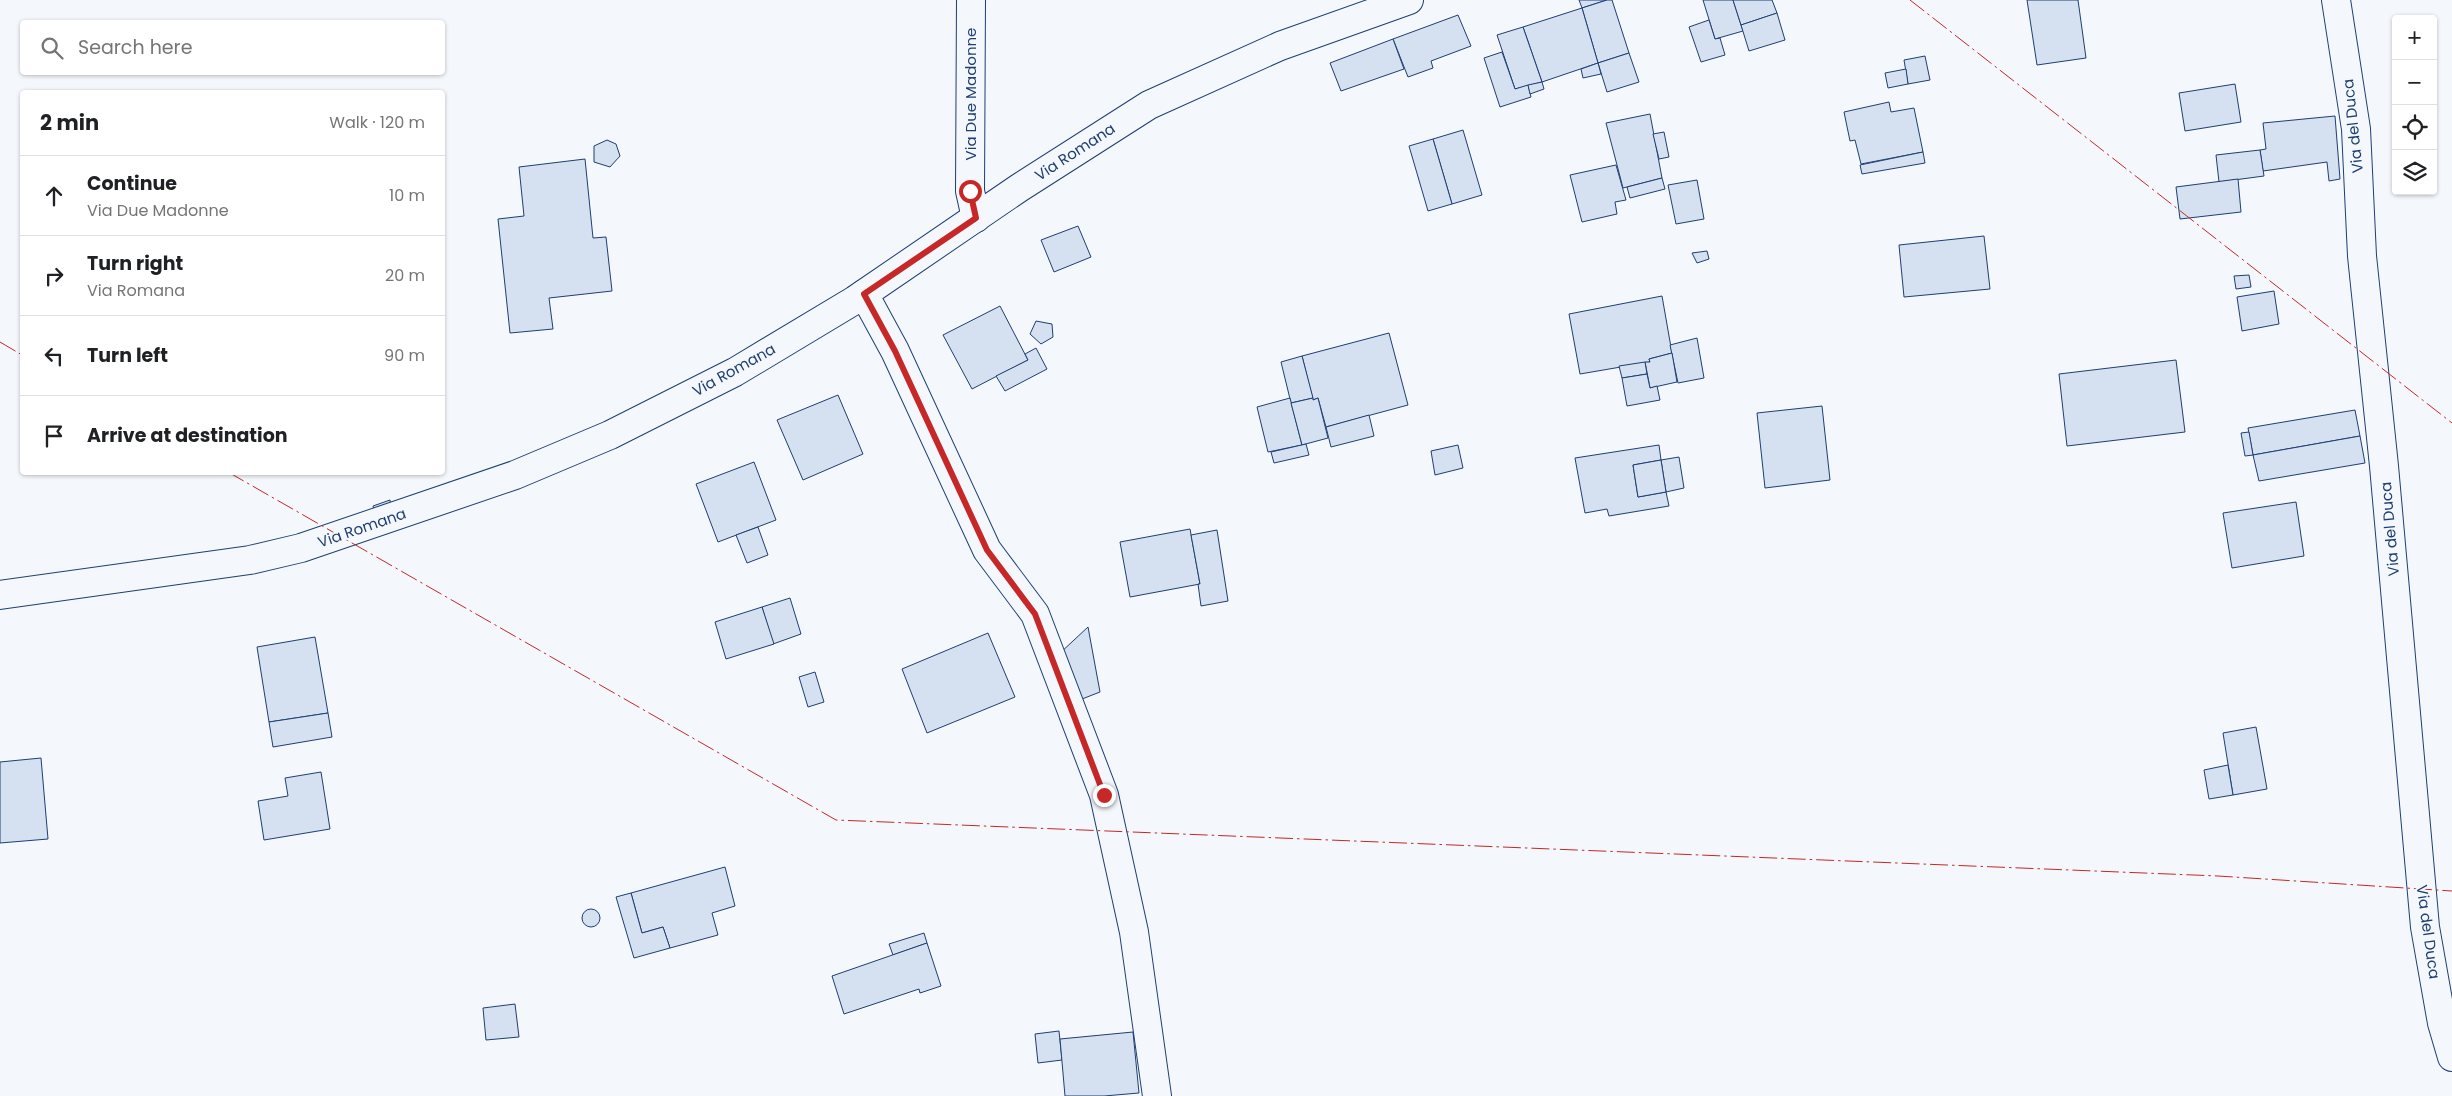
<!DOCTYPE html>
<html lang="en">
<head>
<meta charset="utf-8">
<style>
	body { margin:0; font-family:Poppins,sans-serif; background:#f6f6f6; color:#202124 }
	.controls { position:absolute; right:15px; top:15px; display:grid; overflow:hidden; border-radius:5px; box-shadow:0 1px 4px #0004 }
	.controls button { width:45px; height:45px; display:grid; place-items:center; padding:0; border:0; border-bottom:1px solid #e0e0e0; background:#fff; color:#202124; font:25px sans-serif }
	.stop { position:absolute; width:15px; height:15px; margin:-11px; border:4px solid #c62828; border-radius:50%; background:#fff }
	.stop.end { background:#c62828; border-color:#fff; box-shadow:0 1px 5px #0008 }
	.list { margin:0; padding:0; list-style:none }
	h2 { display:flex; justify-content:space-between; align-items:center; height:65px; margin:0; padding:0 20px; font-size:21px }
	h2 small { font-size:16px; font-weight:400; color:#757577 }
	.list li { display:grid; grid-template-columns:32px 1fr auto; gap:15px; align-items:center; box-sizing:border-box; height:80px; padding:0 20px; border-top:1px solid #e0e0e0 }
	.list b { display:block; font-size:19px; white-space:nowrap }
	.list p { margin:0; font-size:16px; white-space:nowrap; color:#757577 }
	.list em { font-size:16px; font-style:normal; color:#757577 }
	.icon { flex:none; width:28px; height:28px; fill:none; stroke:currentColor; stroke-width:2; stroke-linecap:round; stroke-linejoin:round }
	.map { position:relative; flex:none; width:2452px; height:1096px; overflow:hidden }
	.search { position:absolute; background:#fff; box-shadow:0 1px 4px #0004; left:20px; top:20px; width:425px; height:55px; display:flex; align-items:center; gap:12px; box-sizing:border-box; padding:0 18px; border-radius:5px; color:#757577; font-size:19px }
	.panel { position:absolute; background:#fff; box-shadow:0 1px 4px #0004; left:20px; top:90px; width:425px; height:385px; border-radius:5px }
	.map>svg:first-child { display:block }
	.building { fill:#d5e0f0; stroke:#1d3f73 }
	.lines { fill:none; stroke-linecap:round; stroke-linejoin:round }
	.street-casing { stroke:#1d3f73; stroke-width:30 }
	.street { stroke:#f4f7fb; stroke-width:28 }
	.power { stroke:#c62828; stroke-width:1; stroke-dasharray:18 4 2.5 4; stroke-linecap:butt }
	.route { stroke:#c62828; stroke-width:6 }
	.labels { text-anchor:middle; stroke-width:4; stroke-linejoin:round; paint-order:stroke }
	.street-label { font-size:15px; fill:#1d3f73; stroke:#f4f7fb }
</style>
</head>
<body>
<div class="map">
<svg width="2452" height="1096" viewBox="0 0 2452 1096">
	<rect width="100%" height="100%" fill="#f4f7fb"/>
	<g class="building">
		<path d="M1579 0H1607L1582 8Z"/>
		<path d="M1607 0H1612L1629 53 1598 63 1582 8Z"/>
		<path d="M1703 0H1733L1743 31 1715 39Z"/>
		<path d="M1733 0H1772L1777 13 1741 25Z"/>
		<path d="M2027 0H2078L2086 58 2037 65Z"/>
		<path d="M1582 8 1598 63 1542 82 1523 27Z"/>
		<path d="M1777 13 1785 40 1749 51 1741 25Z"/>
		<path d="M1458 15 1471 46 1431 61 1433 68 1408 77 1393 39Z"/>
		<path d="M1709 20 1715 39 1720 38 1725 55 1701 62 1689 27Z"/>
		<path d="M1523 27 1542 82 1515 89 1497 35Z"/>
		<path d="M1393 39 1404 69 1341 91 1330 63Z"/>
		<path d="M1502 52 1515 89 1528 85 1531 97 1500 107 1484 58Z"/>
		<path d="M1629 53 1639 82 1607 92 1598 63Z"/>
		<path d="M1925 56 1930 80 1908 84 1904 60Z"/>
		<path d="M1598 63 1601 74 1583 78 1581 69Z"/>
		<path d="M1906 69 1908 84 1888 88 1885 73Z"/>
		<path d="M1542 82 1544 89 1530 94 1528 85Z"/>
		<path d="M2235 84 2241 122 2185 131 2179 93Z"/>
		<path d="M1889 102 1891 112 1914 108 1923 152 1861 164 1855 140 1850 141 1844 112Z"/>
		<path d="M1650 114 1662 178 1623 188 1606 123Z"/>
		<path d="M2335 116 2340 179 2329 181 2327 162 2263 171 2260 150 2266 149 2263 123Z"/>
		<path d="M1463 130 1482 195 1452 204 1433 139Z"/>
		<path d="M1664 132 1669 157 1659 159 1653 134Z"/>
		<path d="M1433 139 1452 204 1428 211 1409 146Z"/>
		<path d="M607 140 616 144 620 156 610 167 594 162V146Z"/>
		<path d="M2260 150 2264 176 2219 182 2216 155Z"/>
		<path d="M1923 152 1925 163 1862 174 1860 165Z"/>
		<path d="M585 159 593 238 606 237 612 291 549 298 553 329 510 333 498 219 524 216 519 167Z"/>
		<path d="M1616 165 1626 200 1615 202 1617 214 1582 222 1570 175Z"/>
		<path d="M1662 178 1665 189 1630 198 1627 187Z"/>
		<path d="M2238 179 2241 212 2180 219 2176 187Z"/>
		<path d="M1697 180 1704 219 1676 224 1668 185Z"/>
		<path d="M1078 226 1091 257 1054 272 1041 240Z"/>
		<path d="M1984 236 1990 289 1904 297 1899 245Z"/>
		<path d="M1707 251 1709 259 1697 263 1692 253Z"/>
		<path d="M2249 275 2251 287 2236 289 2234 276Z"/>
		<path d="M2274 291 2279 324 2242 331 2237 297Z"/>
		<path d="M1662 296 1672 353 1649 359 1650 362 1580 374 1569 314Z"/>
		<path d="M1000 306 1028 360 972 389 943 335Z"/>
		<path d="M1036 321 1052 324 1053 337 1041 344 1030 334Z"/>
		<path d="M1389 333 1408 405 1326 427 1318 398 1313 400 1302 356Z"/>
		<path d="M1697 338 1704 378 1678 383 1670 345Z"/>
		<path d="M1036 348 1047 369 1005 391 996 376 1028 360 1025 354Z"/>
		<path d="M1672 353 1677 382 1650 388 1645 362H1650L1649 359Z"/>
		<path d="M1302 356 1313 398 1291 403 1281 362Z"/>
		<path d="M2176 360 2185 432 2067 446 2059 374Z"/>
		<path d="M1645 362 1647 374 1622 378 1619 366Z"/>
		<path d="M1647 374 1650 388 1657 386 1660 400 1627 406 1622 378Z"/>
		<path d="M838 395 863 454 803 480 777 420Z"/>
		<path d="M1290 398 1302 445 1268 452 1257 407Z"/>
		<path d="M1313 398V400L1318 398 1328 438 1302 445 1291 403Z"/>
		<path d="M1822 406 1830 480 1765 488 1757 413Z"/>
		<path d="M2355 410 2360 436 2253 455 2248 428Z"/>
		<path d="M1369 415 1374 436 1331 447 1326 427Z"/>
		<path d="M2249 432 2253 455 2245 456 2241 433Z"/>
		<path d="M2360 436 2365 463 2259 481 2253 455Z"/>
		<path d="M1306 444 1309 455 1274 463 1271 452Z"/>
		<path d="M1458 445 1463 468 1435 475 1431 451Z"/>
		<path d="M1659 445 1661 460 1633 465 1638 497 1666 492 1669 506 1609 516 1607 509 1585 513 1575 458Z"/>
		<path d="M1679 457 1684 488 1666 492 1661 460Z"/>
		<path d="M1661 460 1666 492 1638 497 1633 465Z"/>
		<path d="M754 462 776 520 718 542 696 484Z"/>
		<path d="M390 500 391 509 375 514 373 506Z"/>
		<path d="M2296 502 2304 556 2232 568 2223 513Z"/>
		<path d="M758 527 768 555 747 563 736 535Z"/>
		<path d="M1190 529 1200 584 1130 597 1120 542Z"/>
		<path d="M1217 530 1228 601 1201 606 1198 584H1200L1191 535Z"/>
		<path d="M790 598 801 634 773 644 762 607Z"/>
		<path d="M762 607 774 644 726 659 715 622Z"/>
		<path d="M1088 627 1100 692 1082 699 1059 654Z"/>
		<path d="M988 633 1015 697 927 733 902 669Z"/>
		<path d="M315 637 328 713 269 722 257 647Z"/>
		<path d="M815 672 824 702 808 707 799 677Z"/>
		<path d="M328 713 332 737 273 747 269 722Z"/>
		<path d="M2256 727 2267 789 2233 795 2223 733Z"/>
		<path d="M41 758 48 839 0 843V762Z"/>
		<path d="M2228 765 2233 795 2209 799 2204 770Z"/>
		<path d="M321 772 330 829 264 840 258 801 288 796 285 778Z"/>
		<path d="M725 867 735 906 712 913 718 935 670 948 663 927 642 933 631 893Z"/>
		<path d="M631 893 642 933 663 927 670 948 634 958 616 897Z"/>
		<circle cx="591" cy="918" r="9"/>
		<path d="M924 933 927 943 893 955 889 944Z"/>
		<path d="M927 943 941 986 920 993 919 989 844 1014 832 976Z"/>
		<path d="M515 1004 519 1037 486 1040 483 1008Z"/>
		<path d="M1059 1031 1062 1060 1038 1063 1035 1034Z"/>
		<path d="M1133 1032 1139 1093 1104 1096H1065L1060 1039Z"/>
	</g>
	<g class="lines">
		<g class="street-casing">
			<g id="street">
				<path d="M971 0 970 191 976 218"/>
				<path d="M2336 0 2356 129 2362 256 2384 466 2425 927 2442 1023 2452 1057"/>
				<path d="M864 294 895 351 987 550 1035 614 1104 795 1134 932 1157 1096"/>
				<path d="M0 595 250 560 301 548 515 475 610 435 735 372 855 300 1019 188 1149 105 1280 46 1409 0"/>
			</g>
		</g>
		<use href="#street" class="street"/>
		<g class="power">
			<path d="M1910 0 2452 423"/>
			<path d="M0 342 22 355"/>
			<path d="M228 472 836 820 2218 876 2452 891"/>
		</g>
	</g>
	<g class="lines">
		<path class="route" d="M970 191 976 218 864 294 895 351 987 550 1035 614 1104 795"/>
	</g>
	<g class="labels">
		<g class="street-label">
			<text transform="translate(971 94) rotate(-90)" y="5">Via Due Madonne</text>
			<text transform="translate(2353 126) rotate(-96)" y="5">Via del Duca</text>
			<text transform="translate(1075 152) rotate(-33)" y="5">Via Romana</text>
			<text transform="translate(734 370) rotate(-29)" y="5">Via Romana</text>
			<text transform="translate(362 528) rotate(-19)" y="5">Via Romana</text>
			<text transform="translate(2390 529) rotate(-95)" y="5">Via del Duca</text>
			<text transform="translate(2428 932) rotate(82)" y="5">Via del Duca</text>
		</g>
	</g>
</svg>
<div class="controls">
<button>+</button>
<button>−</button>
<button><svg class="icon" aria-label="locate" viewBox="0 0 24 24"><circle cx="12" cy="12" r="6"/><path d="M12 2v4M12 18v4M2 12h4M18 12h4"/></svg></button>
<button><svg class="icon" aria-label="layers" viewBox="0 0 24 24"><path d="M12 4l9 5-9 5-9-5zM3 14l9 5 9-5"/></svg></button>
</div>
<div class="stop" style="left:970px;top:191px"></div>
<div class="stop end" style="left:1104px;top:795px"></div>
<div class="search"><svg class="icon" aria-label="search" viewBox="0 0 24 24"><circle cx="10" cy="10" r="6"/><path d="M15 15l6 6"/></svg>Search here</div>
<section class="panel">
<h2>2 min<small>Walk · 120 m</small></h2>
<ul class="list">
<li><svg class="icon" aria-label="ahead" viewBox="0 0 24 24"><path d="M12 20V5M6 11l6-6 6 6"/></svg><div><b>Continue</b><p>Via Due Madonne</p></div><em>10 m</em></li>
<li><svg class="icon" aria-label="right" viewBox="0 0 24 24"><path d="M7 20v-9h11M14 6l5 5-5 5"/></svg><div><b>Turn right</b><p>Via Romana</p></div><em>20 m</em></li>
<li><svg class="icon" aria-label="left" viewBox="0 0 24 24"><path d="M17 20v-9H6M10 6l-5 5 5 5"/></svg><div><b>Turn left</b></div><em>90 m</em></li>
<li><svg class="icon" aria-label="arrive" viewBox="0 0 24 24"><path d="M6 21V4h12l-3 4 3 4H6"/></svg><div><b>Arrive at destination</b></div></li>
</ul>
</section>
</div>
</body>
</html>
